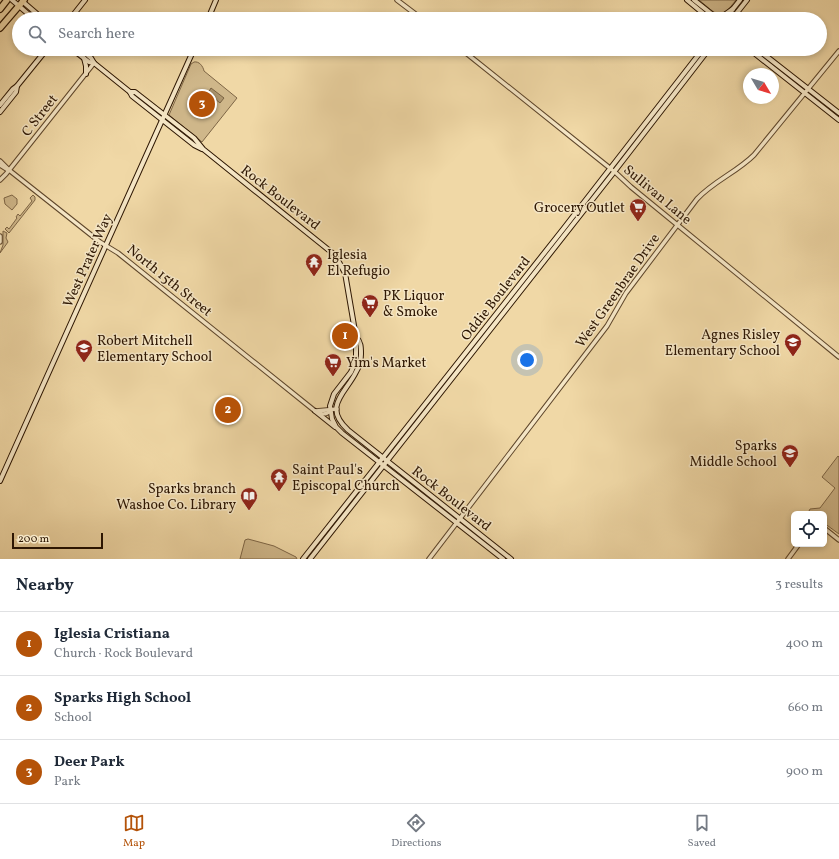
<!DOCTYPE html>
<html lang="en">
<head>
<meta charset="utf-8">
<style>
	body { margin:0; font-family:Vollkorn,serif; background:#f6f6f7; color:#1f2937 }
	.controls { position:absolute; right:12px; bottom:12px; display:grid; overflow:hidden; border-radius:6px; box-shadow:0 2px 6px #0003 }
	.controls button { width:36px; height:36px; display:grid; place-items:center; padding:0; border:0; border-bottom:1px solid #e0e1e3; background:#fff; color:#1f2937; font:20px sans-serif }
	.compass { position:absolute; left:743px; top:68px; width:36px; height:36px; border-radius:50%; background:#fff; box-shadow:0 2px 6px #0003; rotate:128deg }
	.scale { position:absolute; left:12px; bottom:10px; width:91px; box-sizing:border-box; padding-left:4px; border:2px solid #2d1602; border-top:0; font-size:11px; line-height:14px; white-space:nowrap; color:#2d1602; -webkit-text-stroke:3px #f5e6c5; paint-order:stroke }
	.you { position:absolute; left:527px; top:360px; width:14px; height:14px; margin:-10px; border:3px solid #fff; border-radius:50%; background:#1a73e8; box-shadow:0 0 0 6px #1a73e833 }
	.badge { display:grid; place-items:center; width:26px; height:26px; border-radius:50%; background:#b45309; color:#fff; font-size:13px; font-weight:700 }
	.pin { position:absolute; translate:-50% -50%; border:2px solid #fff; box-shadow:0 1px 4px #0006 }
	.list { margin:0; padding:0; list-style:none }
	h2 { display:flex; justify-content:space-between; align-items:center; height:52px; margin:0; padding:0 16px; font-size:17px }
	h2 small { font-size:13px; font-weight:400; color:#747a83 }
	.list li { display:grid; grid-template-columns:26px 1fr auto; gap:12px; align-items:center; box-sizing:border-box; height:64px; padding:0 16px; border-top:1px solid #e0e1e3 }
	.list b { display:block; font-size:15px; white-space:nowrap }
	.list p { margin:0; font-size:13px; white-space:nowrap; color:#747a83 }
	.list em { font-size:13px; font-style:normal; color:#747a83 }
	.icon { flex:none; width:22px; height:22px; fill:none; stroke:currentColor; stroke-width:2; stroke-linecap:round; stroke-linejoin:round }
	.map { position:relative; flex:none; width:839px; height:559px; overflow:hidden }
	.search { position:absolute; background:#fff; box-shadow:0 2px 6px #0003; left:12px; right:12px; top:12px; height:44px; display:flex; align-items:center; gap:10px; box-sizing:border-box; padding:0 14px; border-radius:22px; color:#747a83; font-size:15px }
	.sheet { height:244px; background:#fff }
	nav { display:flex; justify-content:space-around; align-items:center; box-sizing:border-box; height:56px; border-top:1px solid #e0e1e3; background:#fff; font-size:11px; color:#747a83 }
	nav a { display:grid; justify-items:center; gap:2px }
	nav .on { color:#b45309 }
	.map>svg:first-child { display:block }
	.green { fill:#cfb78a; stroke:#7e6646 }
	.water { fill:#ae966e; stroke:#7a6343 }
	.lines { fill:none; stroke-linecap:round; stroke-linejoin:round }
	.tertiary-casing { stroke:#5e462b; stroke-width:5.5 }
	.secondary-casing { stroke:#2d1602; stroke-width:6 }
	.motorway-casing { stroke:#2d1602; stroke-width:8 }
	.tertiary { stroke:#f5e6c5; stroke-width:3.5 }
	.secondary { stroke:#f5e6c5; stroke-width:4 }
	.motorway { stroke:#f0d8a6; stroke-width:5.5 }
	.labels { text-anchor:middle; stroke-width:3; stroke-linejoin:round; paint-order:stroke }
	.street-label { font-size:14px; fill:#2d1602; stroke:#f5e6c5 }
	.poi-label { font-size:14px; fill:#2d1602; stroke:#f5e6c5; text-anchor:start }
</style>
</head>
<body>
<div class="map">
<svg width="839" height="559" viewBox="0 0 839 559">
	<rect width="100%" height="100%" fill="#f0d8a6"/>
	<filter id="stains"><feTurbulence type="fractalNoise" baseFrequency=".005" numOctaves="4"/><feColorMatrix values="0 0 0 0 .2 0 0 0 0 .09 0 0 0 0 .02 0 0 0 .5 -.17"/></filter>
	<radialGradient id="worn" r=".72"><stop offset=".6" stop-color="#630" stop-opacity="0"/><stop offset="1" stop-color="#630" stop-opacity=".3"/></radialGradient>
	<g class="green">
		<path d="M699 0H736C719 22 718 15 699 0Z"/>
		<path d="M194 62C199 61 203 66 204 71L237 98 202 142 169 115 191 64Z"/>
		<path d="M12 195 17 199V204L12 210 5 204 4 198Z"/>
		<path d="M33 195 35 197V200L9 233 5 229 7 227 9 229 17 218 16 217 18 214 20 216 32 201 30 198Z"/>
		<path d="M3 231 7 233 6 238 8 242 0 253 3 245Z"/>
		<path d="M838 456 839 457V534L824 523V514H813L809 511 810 509 820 508 835 488 822 477Z"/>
		<path d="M248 539 274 546 296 557 297 559H240L245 540Z"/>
	</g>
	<path class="water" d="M211 88 224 98 220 103 208 93Z"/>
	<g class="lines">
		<g class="tertiary-casing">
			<g id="tertiary">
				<path d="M397 0 422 19"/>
				<path d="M461 49 616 173 631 187 839 357"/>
				<path d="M0 161 9 170 100 242 118 253 315 411C320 414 325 416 330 411"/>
				<path d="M0 165 8 170"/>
				<path d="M0 180 6 174 94 63"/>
				<path d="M0 236V242"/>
				<path d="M316 411 337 409"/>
				<path d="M824 528 839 540"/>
				<path d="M429 559 607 326 626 293 697 199C714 181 737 172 754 155L839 51"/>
				<path d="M788 559 799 544"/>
			</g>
		</g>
		<g class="secondary-casing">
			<g id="secondary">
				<path d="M12 0 34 19"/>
				<path d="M687 0 710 19"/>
				<path d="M694 0 718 19"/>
				<path d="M22 1 43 19"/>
				<path d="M715 15 723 16 733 9"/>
				<path d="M70 19 85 0"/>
				<path d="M208 19 216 0"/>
				<path d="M725 19 740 0"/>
				<path d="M732 19 747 0"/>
				<path d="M72 49 89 62 94 63 130 92 132 96 194 145 202 149"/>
				<path d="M81 49 91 58 94 63"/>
				<path d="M749 49 839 120"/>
				<path d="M757 49 839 113"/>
				<path d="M84 58 86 66V74"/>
				<path d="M130 92H135L194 138 203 149 335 255 345 273 356 337V356L354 365 351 372 334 394 330 406 332 419 336 427 342 433 503 559"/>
				<path d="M0 105 13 89 17 86 47 49"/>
				<path d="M0 112 16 92 17 86"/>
				<path d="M356 337C361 342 361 347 361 354 361 360 359 367 356 372 346 393 322 406 348 430L511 559"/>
				<path d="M315 411 335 427"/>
				<path d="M0 481 194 49"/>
				<path d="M303 559 564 228 703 49"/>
				<path d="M310 559 614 172 709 49"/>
			</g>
		</g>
		<g class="motorway-casing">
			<g id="motorway">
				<path d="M0 9 7 0"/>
				<path d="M0 28 24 0"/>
			</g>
		</g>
		<use href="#tertiary" class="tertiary"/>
		<use href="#secondary" class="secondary"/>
		<use href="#motorway" class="motorway"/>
	</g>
	<defs>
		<g id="supermarket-pin" transform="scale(0.9)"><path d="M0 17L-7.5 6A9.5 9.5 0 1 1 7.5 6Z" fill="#8f2418" stroke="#f5e6c5"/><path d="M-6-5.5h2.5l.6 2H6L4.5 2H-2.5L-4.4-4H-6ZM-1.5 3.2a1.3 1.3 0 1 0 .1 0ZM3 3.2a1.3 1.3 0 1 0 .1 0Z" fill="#fff"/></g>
		<g id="temple-pin" transform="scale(0.9)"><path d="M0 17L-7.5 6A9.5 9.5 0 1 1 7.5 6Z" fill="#8f2418" stroke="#f5e6c5"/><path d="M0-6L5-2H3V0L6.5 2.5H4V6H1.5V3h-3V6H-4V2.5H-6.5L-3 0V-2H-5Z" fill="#fff"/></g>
		<g id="school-pin" transform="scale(0.9)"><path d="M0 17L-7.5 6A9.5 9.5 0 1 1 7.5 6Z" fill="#8f2418" stroke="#f5e6c5"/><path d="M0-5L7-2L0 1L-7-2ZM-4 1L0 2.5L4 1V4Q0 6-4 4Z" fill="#fff"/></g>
		<g id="library-pin" transform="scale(0.9)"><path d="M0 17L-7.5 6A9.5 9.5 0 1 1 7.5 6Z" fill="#8f2418" stroke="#f5e6c5"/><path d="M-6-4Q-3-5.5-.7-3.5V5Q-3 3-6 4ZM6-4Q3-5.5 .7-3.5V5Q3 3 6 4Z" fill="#fff"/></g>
	</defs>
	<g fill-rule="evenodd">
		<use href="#supermarket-pin" x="638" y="207"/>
		<use href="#temple-pin" x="314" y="262"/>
		<use href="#supermarket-pin" x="370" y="303"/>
		<use href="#school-pin" x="793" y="342"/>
		<use href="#school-pin" x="84" y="348"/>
		<use href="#supermarket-pin" x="333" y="362"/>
		<use href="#school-pin" x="790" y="453"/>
		<use href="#temple-pin" x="279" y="477"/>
		<use href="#library-pin" x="249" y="496"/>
	</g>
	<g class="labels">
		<g class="street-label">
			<text transform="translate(39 115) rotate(-52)" y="5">C Street</text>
			<text transform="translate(658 194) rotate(40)" y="5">Sullivan Lane</text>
			<text transform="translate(281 197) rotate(38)" y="5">Rock Boulevard</text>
			<text transform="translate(87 260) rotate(-66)" y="5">West Prater Way</text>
			<text transform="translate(170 280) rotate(39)" y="5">North 15th Street</text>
			<text transform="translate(617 290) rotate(-55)" y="5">West Greenbrae Drive</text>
			<text transform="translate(495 298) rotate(-52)" y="5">Oddie Boulevard</text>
			<text transform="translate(452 498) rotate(38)" y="5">Rock Boulevard</text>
		</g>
		<g class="poi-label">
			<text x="625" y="212" text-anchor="end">Grocery Outlet</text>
			<text x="327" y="259">Iglesia<tspan x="327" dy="16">El Refugio</tspan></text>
			<text x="383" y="300">PK Liquor<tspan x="383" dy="16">&amp; Smoke</tspan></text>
			<text x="780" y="339" text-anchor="end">Agnes Risley<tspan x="780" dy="16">Elementary School</tspan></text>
			<text x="97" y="345">Robert Mitchell<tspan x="97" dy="16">Elementary School</tspan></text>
			<text x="346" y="367">Yim's Market</text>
			<text x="777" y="450" text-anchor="end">Sparks<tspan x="777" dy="16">Middle School</tspan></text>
			<text x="292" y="474">Saint Paul's<tspan x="292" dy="16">Episcopal Church</tspan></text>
			<text x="236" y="493" text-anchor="end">Sparks branch<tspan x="236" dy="16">Washoe Co. Library</tspan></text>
		</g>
	</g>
	<rect width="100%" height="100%" filter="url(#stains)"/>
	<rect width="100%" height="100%" fill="url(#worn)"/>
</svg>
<div class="controls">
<button><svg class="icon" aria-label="locate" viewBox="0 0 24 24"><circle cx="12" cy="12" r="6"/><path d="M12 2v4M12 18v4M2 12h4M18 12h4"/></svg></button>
</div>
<svg class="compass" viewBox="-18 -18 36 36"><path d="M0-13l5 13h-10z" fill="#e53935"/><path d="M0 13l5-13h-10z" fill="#747a83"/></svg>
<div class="scale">200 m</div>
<div class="you"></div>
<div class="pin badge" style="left:345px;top:336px">1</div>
<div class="pin badge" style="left:228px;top:410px">2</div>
<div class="pin badge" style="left:202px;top:104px">3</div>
<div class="search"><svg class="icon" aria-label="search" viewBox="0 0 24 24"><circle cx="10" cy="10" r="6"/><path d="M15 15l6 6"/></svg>Search here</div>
</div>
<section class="sheet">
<h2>Nearby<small>3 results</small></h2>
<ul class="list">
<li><span class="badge">1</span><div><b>Iglesia Cristiana</b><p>Church · Rock Boulevard</p></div><em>400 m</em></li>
<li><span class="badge">2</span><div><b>Sparks High School</b><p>School</p></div><em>660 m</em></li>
<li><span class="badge">3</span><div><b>Deer Park</b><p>Park</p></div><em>900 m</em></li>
</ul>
</section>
<nav>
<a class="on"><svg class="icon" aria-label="map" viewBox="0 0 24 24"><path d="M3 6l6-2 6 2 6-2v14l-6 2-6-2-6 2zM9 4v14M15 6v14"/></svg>Map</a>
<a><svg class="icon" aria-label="directions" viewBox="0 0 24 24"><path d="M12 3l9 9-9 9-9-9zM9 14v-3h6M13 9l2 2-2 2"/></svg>Directions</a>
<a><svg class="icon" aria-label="saved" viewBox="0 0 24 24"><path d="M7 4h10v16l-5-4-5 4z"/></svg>Saved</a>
</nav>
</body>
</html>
